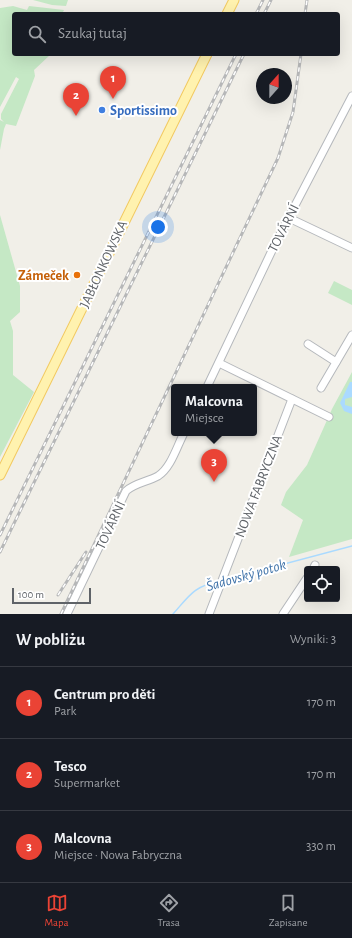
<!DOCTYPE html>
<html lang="pl">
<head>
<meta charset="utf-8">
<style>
	body { margin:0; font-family:"Alegreya Sans",sans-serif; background:#242831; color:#f1f3f6 }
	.controls { position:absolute; right:12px; bottom:12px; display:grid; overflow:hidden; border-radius:4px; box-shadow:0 4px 16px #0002 }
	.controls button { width:36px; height:36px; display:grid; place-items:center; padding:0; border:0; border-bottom:1px solid #363941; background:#171b24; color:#f1f3f6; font:20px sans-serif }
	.compass { position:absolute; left:256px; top:68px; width:36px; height:36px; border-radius:50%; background:#171b24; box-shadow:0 4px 16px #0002; rotate:21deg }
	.scale { position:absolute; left:12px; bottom:10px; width:79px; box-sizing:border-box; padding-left:4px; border:2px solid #5f6368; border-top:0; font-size:11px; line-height:14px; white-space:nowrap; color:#5f6368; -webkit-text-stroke:3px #fff; paint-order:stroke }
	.you { position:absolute; left:158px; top:227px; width:14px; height:14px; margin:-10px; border:3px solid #fff; border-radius:50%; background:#1a73e8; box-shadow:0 0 0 6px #1a73e833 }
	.badge { display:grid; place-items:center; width:26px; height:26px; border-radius:50%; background:#ea4335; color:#fff; font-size:13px; font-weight:700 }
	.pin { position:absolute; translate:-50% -33px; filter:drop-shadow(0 1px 2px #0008) }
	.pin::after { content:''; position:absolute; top:21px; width:14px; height:12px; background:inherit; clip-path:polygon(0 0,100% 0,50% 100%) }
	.popup { position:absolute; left:171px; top:384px; width:86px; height:52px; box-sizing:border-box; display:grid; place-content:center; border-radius:4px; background:#171b24; filter:drop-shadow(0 1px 3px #0005); font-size:13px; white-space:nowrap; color:#9ea1a6 }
	.popup b { font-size:15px; color:#f1f3f6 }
	.popup::after { content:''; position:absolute; left:50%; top:100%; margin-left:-8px; border:8px solid transparent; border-top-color:#171b24 }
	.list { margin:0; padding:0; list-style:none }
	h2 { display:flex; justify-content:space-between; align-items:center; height:52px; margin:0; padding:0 16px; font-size:17px }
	h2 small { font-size:13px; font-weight:400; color:#9ea1a6 }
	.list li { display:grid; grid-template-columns:26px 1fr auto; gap:12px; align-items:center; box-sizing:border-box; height:72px; padding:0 16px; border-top:1px solid #363941 }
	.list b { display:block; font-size:15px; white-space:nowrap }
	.list p { margin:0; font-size:13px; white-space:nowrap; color:#9ea1a6 }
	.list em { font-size:13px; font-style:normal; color:#9ea1a6 }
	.icon { flex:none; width:22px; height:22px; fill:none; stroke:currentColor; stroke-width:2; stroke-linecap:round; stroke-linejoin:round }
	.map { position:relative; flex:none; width:352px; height:614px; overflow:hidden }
	.search { position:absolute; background:#171b24; box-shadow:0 4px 16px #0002; left:12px; right:12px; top:12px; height:44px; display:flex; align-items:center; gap:10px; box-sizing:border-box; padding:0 14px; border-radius:4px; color:#9ea1a6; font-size:15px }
	.sheet { height:268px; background:#171b24 }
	nav { display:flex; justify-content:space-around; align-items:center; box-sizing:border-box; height:56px; border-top:1px solid #363941; background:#171b24; font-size:11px; color:#9ea1a6 }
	nav a { display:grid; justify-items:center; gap:2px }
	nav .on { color:#ea4335 }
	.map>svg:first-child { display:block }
	.green { fill:#c5e8c5 }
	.water { fill:#aadaff }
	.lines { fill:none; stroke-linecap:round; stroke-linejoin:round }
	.stream { stroke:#aadaff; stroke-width:1.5 }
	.minor-casing { stroke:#b5b8bc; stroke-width:9 }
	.major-casing { stroke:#f2c960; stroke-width:11 }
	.minor { stroke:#fff; stroke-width:7 }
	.major { stroke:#fff2af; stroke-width:9 }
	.rail-casing { stroke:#b6b7b8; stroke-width:3 }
	.rail { stroke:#fff; stroke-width:1.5; stroke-dasharray:4.5; stroke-linecap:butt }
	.shop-dot { fill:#3f7fe0; stroke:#fff; stroke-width:1.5 }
	.food-dot { fill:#e8710a; stroke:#fff; stroke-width:1.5 }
	.labels { text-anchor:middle; stroke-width:4; stroke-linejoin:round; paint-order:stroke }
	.shop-label { font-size:14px; font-weight:bold; fill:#366cbe; stroke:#fff; text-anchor:start }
	.street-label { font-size:14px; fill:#5f6368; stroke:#fff }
	.food-label { font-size:14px; font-weight:bold; fill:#c56008; stroke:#fff; text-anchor:end }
	.water-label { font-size:15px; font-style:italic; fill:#4174aa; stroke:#fff }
</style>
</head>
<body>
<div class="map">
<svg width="352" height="614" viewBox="0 0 352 614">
	<rect width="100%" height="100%" fill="#f1efe8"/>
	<g class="green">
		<path d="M33 0H68L66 6 52 5Z"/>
		<path d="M13 6 27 10 29 6 64 10 62 14H14V54L50 55 34 70 35 76 16 126 6 124 4 129 0 150V120L4 122 1 119V114L19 79 16 77 0 107V8Z"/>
		<path d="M0 215 20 286V312L10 321 13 331V375L34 392 0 457Z"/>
		<path d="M334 281 352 290V305L328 293Z"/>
		<path d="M352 372V539L289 557 303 520 281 505 286 492 307 465 332 409Z"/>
	</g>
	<path class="water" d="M350 382H352V397L345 399V405L352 407V414L344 411 340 403Z"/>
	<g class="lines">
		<g class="stream">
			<path d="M224 580 352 546"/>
			<path d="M173 614C190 595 193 587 219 581"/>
		</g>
		<g class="minor-casing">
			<g id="minor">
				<path d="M289 218 352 248"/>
				<path d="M308 344 336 362"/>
				<path d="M219 363 329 417"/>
				<path d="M207 387 277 240 352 96"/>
				<path d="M321 388 352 335"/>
				<path d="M313 569 315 565"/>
				<path d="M67 614 126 491C135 483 147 482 158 476 171 468 177 446 184 433"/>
				<path d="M209 614 292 399"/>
				<path d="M283 614 307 578"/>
			</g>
		</g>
		<g class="major-casing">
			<g id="major">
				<path d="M227 14 234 0"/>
				<path d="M0 475 207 54"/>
			</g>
		</g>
		<use href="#minor" class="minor"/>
		<use href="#major" class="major"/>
		<g class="rail-casing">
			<g id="rail">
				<path d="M256 14 263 0"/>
				<path d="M264 14 271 0"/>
				<path d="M305 14 307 0"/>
				<path d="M0 535 236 54"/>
				<path d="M0 552 244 54"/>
				<path d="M58 595 86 552"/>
				<path d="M61 614 278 158 293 112 301 54"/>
			</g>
		</g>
		<use href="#rail" class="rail"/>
	</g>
	<circle class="shop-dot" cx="102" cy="110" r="4"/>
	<circle class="food-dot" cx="77" cy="275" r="4"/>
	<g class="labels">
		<g class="shop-label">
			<text x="110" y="115">Sportissimo</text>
		</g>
		<g class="street-label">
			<text transform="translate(283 228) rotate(-63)" y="5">TOVÁRNÍ</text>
			<text transform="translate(103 264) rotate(-65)" y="5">JABŁONKOWSKA</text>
			<text transform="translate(258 486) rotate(-69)" y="5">NOWA FABRYCZNA</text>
			<text transform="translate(110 525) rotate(-65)" y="5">TOVÁRNÍ</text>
		</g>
		<g class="food-label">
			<text x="69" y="280">Zámeček</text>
		</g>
		<g class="water-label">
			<text transform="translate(246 575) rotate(-16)" y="5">Šadovský potok</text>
		</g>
	</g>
</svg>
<div class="controls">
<button><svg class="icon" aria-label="locate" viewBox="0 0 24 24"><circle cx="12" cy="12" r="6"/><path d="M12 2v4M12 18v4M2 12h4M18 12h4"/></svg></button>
</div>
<svg class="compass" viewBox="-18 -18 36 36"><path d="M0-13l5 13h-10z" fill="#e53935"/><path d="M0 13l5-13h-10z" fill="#9ea1a6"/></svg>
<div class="scale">100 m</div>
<div class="you"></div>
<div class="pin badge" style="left:113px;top:99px">1</div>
<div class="pin badge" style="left:76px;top:116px">2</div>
<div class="pin badge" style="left:214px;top:482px">3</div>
<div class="popup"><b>Malcovna</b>Miejsce</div>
<div class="search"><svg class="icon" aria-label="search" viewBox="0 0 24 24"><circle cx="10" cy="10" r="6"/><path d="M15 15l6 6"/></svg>Szukaj tutaj</div>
</div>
<section class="sheet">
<h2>W pobliżu<small>Wyniki: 3</small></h2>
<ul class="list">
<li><span class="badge">1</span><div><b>Centrum pro děti</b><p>Park</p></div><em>170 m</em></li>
<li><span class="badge">2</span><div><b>Tesco</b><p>Supermarket</p></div><em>170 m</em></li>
<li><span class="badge">3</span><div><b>Malcovna</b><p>Miejsce · Nowa Fabryczna</p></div><em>330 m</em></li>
</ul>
</section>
<nav>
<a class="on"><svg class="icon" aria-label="map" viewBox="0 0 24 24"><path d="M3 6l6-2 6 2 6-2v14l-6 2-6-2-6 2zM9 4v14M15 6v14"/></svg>Mapa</a>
<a><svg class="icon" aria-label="directions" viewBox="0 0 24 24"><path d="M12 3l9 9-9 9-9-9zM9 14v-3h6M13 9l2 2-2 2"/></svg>Trasa</a>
<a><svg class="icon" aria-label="saved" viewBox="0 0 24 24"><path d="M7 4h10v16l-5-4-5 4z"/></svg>Zapisane</a>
</nav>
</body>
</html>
